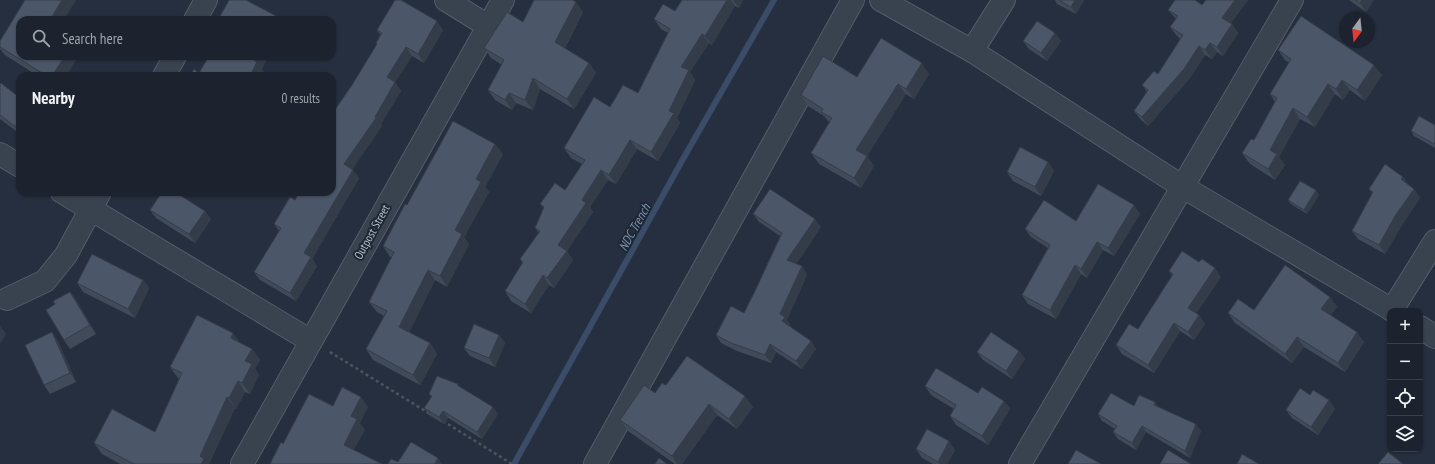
<!DOCTYPE html>
<html lang="en">
<head>
<meta charset="utf-8">
<style>
	body { margin:0; font-family:"PT Sans Narrow",sans-serif; background:#252b37; color:#f1f3f6 }
	.controls { position:absolute; right:12px; bottom:12px; display:grid; overflow:hidden; border-radius:8px; box-shadow:0 1px 3px #0004 }
	.controls button { width:36px; height:36px; display:grid; place-items:center; padding:0; border:0; border-bottom:1px solid #3a404b; background:#1c232f; color:#f1f3f6; font:20px sans-serif }
	.compass { position:absolute; left:1339px; top:12px; width:36px; height:36px; border-radius:50%; background:#1c232f; box-shadow:0 1px 3px #0004; rotate:195deg }
	.list { margin:0; padding:0; list-style:none }
	h2 { display:flex; justify-content:space-between; align-items:center; height:52px; margin:0; padding:0 16px; font-size:17px }
	h2 small { font-size:13px; font-weight:400; color:#a0a4aa }
	.icon { flex:none; width:22px; height:22px; fill:none; stroke:currentColor; stroke-width:2; stroke-linecap:round; stroke-linejoin:round }
	.map { position:relative; flex:none; width:1435px; height:464px; overflow:hidden }
	.search { position:absolute; background:#1c232f; box-shadow:0 1px 3px #0004; left:16px; top:16px; width:320px; height:44px; display:flex; align-items:center; gap:10px; box-sizing:border-box; padding:0 14px; border-radius:12px; color:#a0a4aa; font-size:15px }
	.panel { position:absolute; background:#1c232f; box-shadow:0 1px 3px #0004; left:16px; top:72px; width:320px; height:124px; border-radius:12px }
	.map>svg:first-child { display:block }
	.lines { fill:none; stroke-linecap:round; stroke-linejoin:round }
	.stream { stroke:#3b4c68; stroke-width:6 }
	.minor-casing { stroke:#545d6a; stroke-width:24 }
	.path { stroke:#45595d; stroke-width:2.5; stroke-dasharray:3 3; stroke-linecap:butt }
	.minor { stroke:#39424f; stroke-width:22 }
	.wall { fill:#404a59 }
	.shaded-wall { fill:#343c49 }
	.building { fill:#4b5668; stroke:#343c49 }
	.labels { text-anchor:middle; stroke-width:4; stroke-linejoin:round; paint-order:stroke }
	.street-label { font-size:12px; fill:#b5bdca; stroke:#1e2734 }
	.water-label { font-size:13px; font-style:italic; fill:#7d92b1; stroke:#1e2734 }
</style>
</head>
<body>
<div class="map">
<svg width="1435" height="464" viewBox="0 0 1435 464">
	<rect width="100%" height="100%" fill="#252f3f"/>
	<g class="lines">
		<path class="stream" d="M514 464 683 159 774 0"/>
		<g class="minor-casing">
			<g id="minor">
				<path d="M446 0 488 26"/>
				<path d="M881 0 972 51 1183 187 1394 311"/>
				<path d="M195 20 206 0"/>
				<path d="M972 51 1004 0"/>
				<path d="M164 76 175 56"/>
				<path d="M0 154 20 166"/>
				<path d="M62 192 311 341"/>
				<path d="M7 299 45 281 66 255 100 192"/>
				<path d="M1392 310 1435 241"/>
				<path d="M1420 327 1435 337"/>
				<path d="M242 464 503 0"/>
				<path d="M595 464 853 0"/>
				<path d="M1020 464 1292 0"/>
			</g>
		</g>
		<g class="path">
			<path d="M330 352 430 414"/>
			<path d="M443 421 512 464"/>
		</g>
		<use href="#minor" class="minor"/>
	</g>
	<g class="wall">
		<path d="M25 0H76L63 20H20V56H78L66 76H38L5 55 0 49V41Z"/>
		<path d="M682 0H743L739 8 735 6 712 45 709 43 690 72 695 80 677 118 680 123 658 161 637 149 616 184 608 180 590 207 593 212 567 251 573 260 554 288 549 285 531 313 511 301 505 291 522 263 520 259 539 233 535 228 544 209 540 204 565 190 582 164 571 158 564 148 610 107 638 93 668 33 661 29 654 19 675 11Z"/>
		<path d="M1055 0H1084L1076 14 1057 4Z"/>
		<path d="M1206 0H1248L1231 23 1238 33 1223 56 1217 52 1212 59 1205 55 1190 78 1148 126 1141 120 1134 111 1147 92 1142 85 1158 74 1180 39 1177 36 1170 27 1176 19 1168 10 1202 5Z"/>
		<path d="M1349 0H1374L1366 12Z"/>
		<path d="M583 12 565 48 589 63 596 73 574 109 540 89 533 110 516 103 512 110 495 100 488 90 502 65 491 58 484 48 523 22Z"/>
		<path d="M377 30H443L424 63 412 56 395 82 401 91 381 124 382 126 352 169 359 178 312 259 317 266 296 301 260 280 254 272 279 231 274 224 295 200 332 192V114L352 85 377 44 376 43 380 35Z"/>
		<path d="M1055 33 1061 41 1047 61 1029 49 1023 41Z"/>
		<path d="M1278 50 1382 75 1365 101 1350 90 1343 100 1335 94 1315 127 1300 119 1279 157 1285 165 1275 180 1250 164 1242 153 1254 140 1275 102 1270 94 1289 63 1285 60Z"/>
		<path d="M929 74 914 99 906 94 867 156 874 166 861 188 819 164 811 153 829 122 824 116 808 106 801 95 857 77Z"/>
		<path d="M0 84 20 98V134L0 119Z"/>
		<path d="M1435 125V148L1414 136 1411 131Z"/>
		<path d="M503 154 485 187 489 192 464 237 469 244 447 287 435 280 409 332 430 343 437 354 420 385 373 360 366 349 384 316 377 312 369 302 392 257H390L383 246Z"/>
		<path d="M1048 162 1054 171 1041 196 1013 181 1007 172Z"/>
		<path d="M1408 185 1414 189 1420 198 1402 225 1385 254 1358 239 1352 231 1372 193 1369 189Z"/>
		<path d="M1316 190 1319 195 1307 214 1291 204 1288 200Z"/>
		<path d="M150 210 211 219 195 243 156 218Z"/>
		<path d="M753 214 821 227 796 264 802 266 807 275 787 320 790 325V326L811 341 816 349 802 369 776 352 771 363 737 351 721 343 716 335 744 313 755 291 780 236 759 222Z"/>
		<path d="M1140 214 1114 256 1103 250 1087 278 1081 274 1056 319 1028 304 1022 295 1048 248 1031 237 1025 229 1076 221Z"/>
		<path d="M1169 271 1221 277 1196 313 1199 315 1205 324 1194 340 1180 331 1154 373 1122 354 1116 345 1138 329 1172 276Z"/>
		<path d="M143 280 149 288 135 318 83 292 77 283Z"/>
		<path d="M70 292 76 300 96 334 70 349 64 340 55 304Z"/>
		<path d="M1330 297 1337 307 1330 315 1364 342 1345 372 1304 347 1292 363 1235 323 1228 313 1254 310Z"/>
		<path d="M499 335 505 343 495 367 470 356 464 348Z"/>
		<path d="M58 341 76 382 50 394 44 385Z"/>
		<path d="M239 342 252 349 260 360 255 369 259 375 250 394 245 392 236 409 235 408 209 464H120L102 454 94 443 155 432 179 379 178 378 170 367Z"/>
		<path d="M1019 351 1025 359 1012 379 983 360 977 352Z"/>
		<path d="M458 384 460 387 498 414 482 439 448 418 444 424 429 415 424 408 431 397 429 394Z"/>
		<path d="M666 385 753 407 737 429 717 415 682 464H675L628 431 620 420 655 393Z"/>
		<path d="M925 386 978 393 1004 401 1010 409 988 445 956 425 950 416 954 409 931 395Z"/>
		<path d="M1310 395 1329 400 1335 409 1318 435 1292 418 1286 410Z"/>
		<path d="M1155 402 1159 408 1201 431 1190 458 1146 432 1136 450 1118 439 1113 432 1115 429 1102 421 1098 414Z"/>
		<path d="M916 449 955 450 947 464H933L922 458Z"/>
	</g>
	<g class="shaded-wall">
		<path d="M62 0H76L63 20H50Z"/>
		<path d="M727 0H731L735 6 712 45 705 36Z"/>
		<path d="M733 0H743L739 8Z"/>
		<path d="M1075 0H1084L1076 14 1071 7Z"/>
		<path d="M1235 0H1248L1228 27 1222 18Z"/>
		<path d="M1362 0H1374L1366 12 1360 3Z"/>
		<path d="M576 2 583 12 562 52 555 42Z"/>
		<path d="M437 21 443 30 424 63 418 54Z"/>
		<path d="M1232 24 1238 33 1223 56 1217 47Z"/>
		<path d="M1055 33 1061 41 1047 61 1041 53Z"/>
		<path d="M702 34 709 43 690 72 695 80 677 118 680 123 658 161 651 152 681 67Z"/>
		<path d="M1210 43 1217 52 1212 59 1205 50Z"/>
		<path d="M1199 46 1205 55 1190 78 1148 126 1142 117Z"/>
		<path d="M406 47 412 56 395 82 401 91 381 124 382 126 350 173 344 164 387 77Z"/>
		<path d="M65 56H78L66 76H52Z"/>
		<path d="M257 56H269L262 69 264 72 262 76H250L254 60Z"/>
		<path d="M589 63 596 73 574 109 567 99Z"/>
		<path d="M922 63 929 74 914 99 906 89Z"/>
		<path d="M1374 65 1382 75 1365 101 1357 90Z"/>
		<path d="M533 78 540 89 533 110 525 100Z"/>
		<path d="M1342 80 1350 90 1343 100 1336 89Z"/>
		<path d="M898 84 906 94 867 156 874 166 861 188 854 178 856 150Z"/>
		<path d="M1328 84 1335 94 1315 127 1307 117Z"/>
		<path d="M509 93 516 103 512 110 505 100Z"/>
		<path d="M1293 108 1300 119 1279 157 1285 165 1275 180 1268 169 1270 150Z"/>
		<path d="M20 123V133L16 127Z"/>
		<path d="M630 140 637 149 616 184 609 175Z"/>
		<path d="M495 144 503 154 485 187 489 192 464 237 469 244 447 287 440 276 455 230 476 179Z"/>
		<path d="M1048 162 1054 171 1041 196 1035 187Z"/>
		<path d="M353 170 359 178 312 259 317 266 296 301 290 293 304 253Z"/>
		<path d="M601 170 608 180 590 207 593 212 567 251 573 260 554 288 547 278 558 245 582 200Z"/>
		<path d="M1403 177 1409 185 1401 179Z"/>
		<path d="M1414 189 1420 198 1402 225 1385 254 1379 245 1395 216Z"/>
		<path d="M1316 190 1319 195 1307 214 1304 210Z"/>
		<path d="M1134 205 1140 214 1114 256 1108 248Z"/>
		<path d="M205 211 211 219 195 243 189 234Z"/>
		<path d="M815 219 821 227 793 268 787 260Z"/>
		<path d="M1097 242 1103 250 1087 278 1081 269Z"/>
		<path d="M1075 265 1081 274 1056 319 1050 310Z"/>
		<path d="M802 266 807 275 787 320 790 325 788 329 782 321 780 314Z"/>
		<path d="M1215 268 1221 277 1194 317 1188 308Z"/>
		<path d="M428 270 435 280 407 337 399 327Z"/>
		<path d="M543 275 549 285 531 313 525 304Z"/>
		<path d="M143 280 149 288 135 318 128 309Z"/>
		<path d="M70 292 76 300 96 334 90 325Z"/>
		<path d="M1330 297 1337 307 1328 319 1321 309Z"/>
		<path d="M1199 315 1205 324 1194 340 1188 332Z"/>
		<path d="M1174 323 1180 331 1154 373 1148 365Z"/>
		<path d="M0 326 6 334 0 344Z"/>
		<path d="M52 332 58 341 76 382 70 373Z"/>
		<path d="M1357 332 1364 342 1345 372 1338 363Z"/>
		<path d="M233 333 241 344 231 338Z"/>
		<path d="M499 335 505 343 495 367 489 358Z"/>
		<path d="M1297 337 1304 347 1292 363 1285 354Z"/>
		<path d="M811 341 816 349 802 369 796 361Z"/>
		<path d="M430 343 437 354 420 385 413 375Z"/>
		<path d="M770 344 776 352 771 363 765 355Z"/>
		<path d="M252 349 260 360 255 369 259 375 250 394 242 383 245 361Z"/>
		<path d="M1019 351 1025 359 1012 379 1006 371Z"/>
		<path d="M238 381 245 392 236 409 229 398Z"/>
		<path d="M745 396 753 407 737 429 729 419Z"/>
		<path d="M227 397 235 408 209 464H201L200 456Z"/>
		<path d="M361 397 368 407 360 423 365 430 351 455 344 445 351 416Z"/>
		<path d="M1329 400 1335 409 1318 435 1311 427Z"/>
		<path d="M1004 401 1010 409 988 445 982 436Z"/>
		<path d="M1155 402 1160 409 1154 405Z"/>
		<path d="M709 404 717 415 682 464H677L672 456Z"/>
		<path d="M493 407 498 414 482 439 477 432Z"/>
		<path d="M443 411 448 418 444 424 439 417Z"/>
		<path d="M1196 424 1201 431 1190 458 1185 451Z"/>
		<path d="M1142 426 1146 432 1136 450 1132 443Z"/>
		<path d="M949 441 955 450 947 464H940L938 462Z"/>
		<path d="M438 458 442 464H435Z"/>
	</g>
	<g class="building">
		<path d="M25 0H62L50 20H20V56H65L52 76H47L0 47V41Z"/>
		<path d="M229 0H246L278 17 277 20H218Z"/>
		<path d="M395 0H401L437 21 418 54 406 47 387 77 395 82 375 117 376 118 344 164 353 170 304 253 311 257 290 293 254 272 281 228 274 224 290 197 295 200 299 192H332V136L334 133 332 131V114L352 85 377 44 376 43 382 33 377 30Z"/>
		<path d="M534 0H573L576 2 555 42 589 63 567 99 533 78 525 100 509 93 505 100 488 90 504 60 484 48 507 12 523 22Z"/>
		<path d="M682 0H727L705 36 702 34 681 67 689 70 669 111 674 113 651 152 630 140 609 175 601 170 582 200 586 203 558 245 567 251 547 278 543 275 525 304 505 291 523 262 520 259 540 231 535 228 544 207 540 204 555 183 565 190 585 160 564 148 594 97 610 107 623 85 638 93 670 29 654 19 663 4 675 11Z"/>
		<path d="M1059 0H1075L1071 7Z"/>
		<path d="M1175 0H1195L1202 5 1206 0H1235L1222 18 1232 24 1217 47 1210 43 1205 50 1199 46 1184 69 1142 117 1134 111 1148 90 1142 85 1154 71 1158 74 1183 35 1170 27 1178 16 1168 10Z"/>
		<path d="M1355 0H1362L1360 3Z"/>
		<path d="M1301 16 1374 65 1357 90 1342 80 1336 89 1328 84 1307 117 1293 108 1270 150 1277 154 1268 169 1242 153 1251 139 1254 140 1277 98 1270 94 1291 59 1278 50Z"/>
		<path d="M1037 21 1055 33 1041 53 1023 41Z"/>
		<path d="M881 38 922 63 906 89 898 84 856 150 867 156 854 178 811 153 832 118 821 112 823 109 801 95 823 56 857 77Z"/>
		<path d="M209 56H257L254 60 257 62 250 76H190L194 69 199 73Z"/>
		<path d="M1 83 20 98V123L16 127 0 115V84Z"/>
		<path d="M1419 116 1435 125V142L1434 144 1411 131Z"/>
		<path d="M453 121 495 144 476 179 481 182 455 230 462 234 440 276 428 270 399 327 430 343 413 375 366 349 387 311 369 302 394 252 383 246 405 204 407 205Z"/>
		<path d="M1020 147 1048 162 1035 187 1007 172Z"/>
		<path d="M1385 164 1403 177 1401 179 1414 189 1395 216 1379 245 1352 231 1373 192 1369 189Z"/>
		<path d="M1300 181 1316 190 1304 210 1288 200Z"/>
		<path d="M1098 184 1134 205 1108 248 1097 242 1081 269 1075 265 1050 310 1022 295 1050 245 1025 229 1044 200 1076 221Z"/>
		<path d="M770 189 815 219 787 260 802 266 780 314 785 317 782 321 811 341 796 361 770 344 765 355 731 343 716 335 731 306 744 313 755 291 782 233 753 214Z"/>
		<path d="M162 192H175L205 211 189 234 150 210Z"/>
		<path d="M1182 251 1199 262 1202 259 1215 268 1188 308 1199 315 1188 332 1174 323 1148 365 1116 345 1129 324 1138 329 1173 274 1169 271Z"/>
		<path d="M92 254 143 280 128 309 77 283Z"/>
		<path d="M1285 265 1330 297 1321 309 1357 332 1338 363 1297 337 1285 354 1228 313 1238 299 1254 310Z"/>
		<path d="M70 292 90 325 64 340 46 310 55 304 53 301Z"/>
		<path d="M197 315 233 333 231 338 252 349 245 361 252 364 242 383 238 381 229 398 227 397 200 456 204 459 201 464H134L94 443 112 409 155 432 182 373 170 367Z"/>
		<path d="M474 324 499 335 489 358 464 348Z"/>
		<path d="M52 332 70 373 44 385 25 345Z"/>
		<path d="M991 332 1019 351 1006 371 977 352Z"/>
		<path d="M687 356 745 396 729 419 709 404 672 456 620 420 644 385 655 393 662 383 666 385Z"/>
		<path d="M936 368 978 393 982 387 1004 401 982 436 950 416 956 405 925 386Z"/>
		<path d="M437 376 458 384 457 385 493 407 477 432 443 411 439 417 424 408 432 396 429 394Z"/>
		<path d="M342 387 361 397 351 416 357 419 344 445 382 464H270L281 442 283 444 309 394 333 406Z"/>
		<path d="M1300 388 1310 395 1313 390 1329 400 1311 427 1286 410Z"/>
		<path d="M1111 393 1134 406 1139 395 1155 402 1154 405 1196 424 1185 451 1142 426 1132 443 1113 432 1117 426 1098 414Z"/>
		<path d="M927 429 949 441 938 462 916 449Z"/>
		<path d="M411 442 438 458 435 464H388L391 459 398 462Z"/>
		<path d="M1076 450 1101 464H1068Z"/>
		<path d="M1168 450 1191 464H1160Z"/>
		<path d="M1388 452 1403 464H1378Z"/>
		<path d="M1242 454 1259 464H1237Z"/>
		<path d="M659 458 667 464H655Z"/>
	</g>
	<g class="labels">
		<g class="street-label">
			<text transform="translate(372 232) rotate(-61)" y="4">Outpost Street</text>
		</g>
		<g class="water-label">
			<text transform="translate(634 227) rotate(-61)" y="5">NDC Trench</text>
		</g>
	</g>
</svg>
<div class="controls">
<button>+</button>
<button>−</button>
<button><svg class="icon" aria-label="locate" viewBox="0 0 24 24"><circle cx="12" cy="12" r="6"/><path d="M12 2v4M12 18v4M2 12h4M18 12h4"/></svg></button>
<button><svg class="icon" aria-label="layers" viewBox="0 0 24 24"><path d="M12 4l9 5-9 5-9-5zM3 14l9 5 9-5"/></svg></button>
</div>
<svg class="compass" viewBox="-18 -18 36 36"><path d="M0-13l5 13h-10z" fill="#e53935"/><path d="M0 13l5-13h-10z" fill="#a0a4aa"/></svg>
<div class="search"><svg class="icon" aria-label="search" viewBox="0 0 24 24"><circle cx="10" cy="10" r="6"/><path d="M15 15l6 6"/></svg>Search here</div>
<section class="panel">
<h2>Nearby<small>0 results</small></h2>
<ul class="list">
</ul>
</section>
</div>
</body>
</html>
